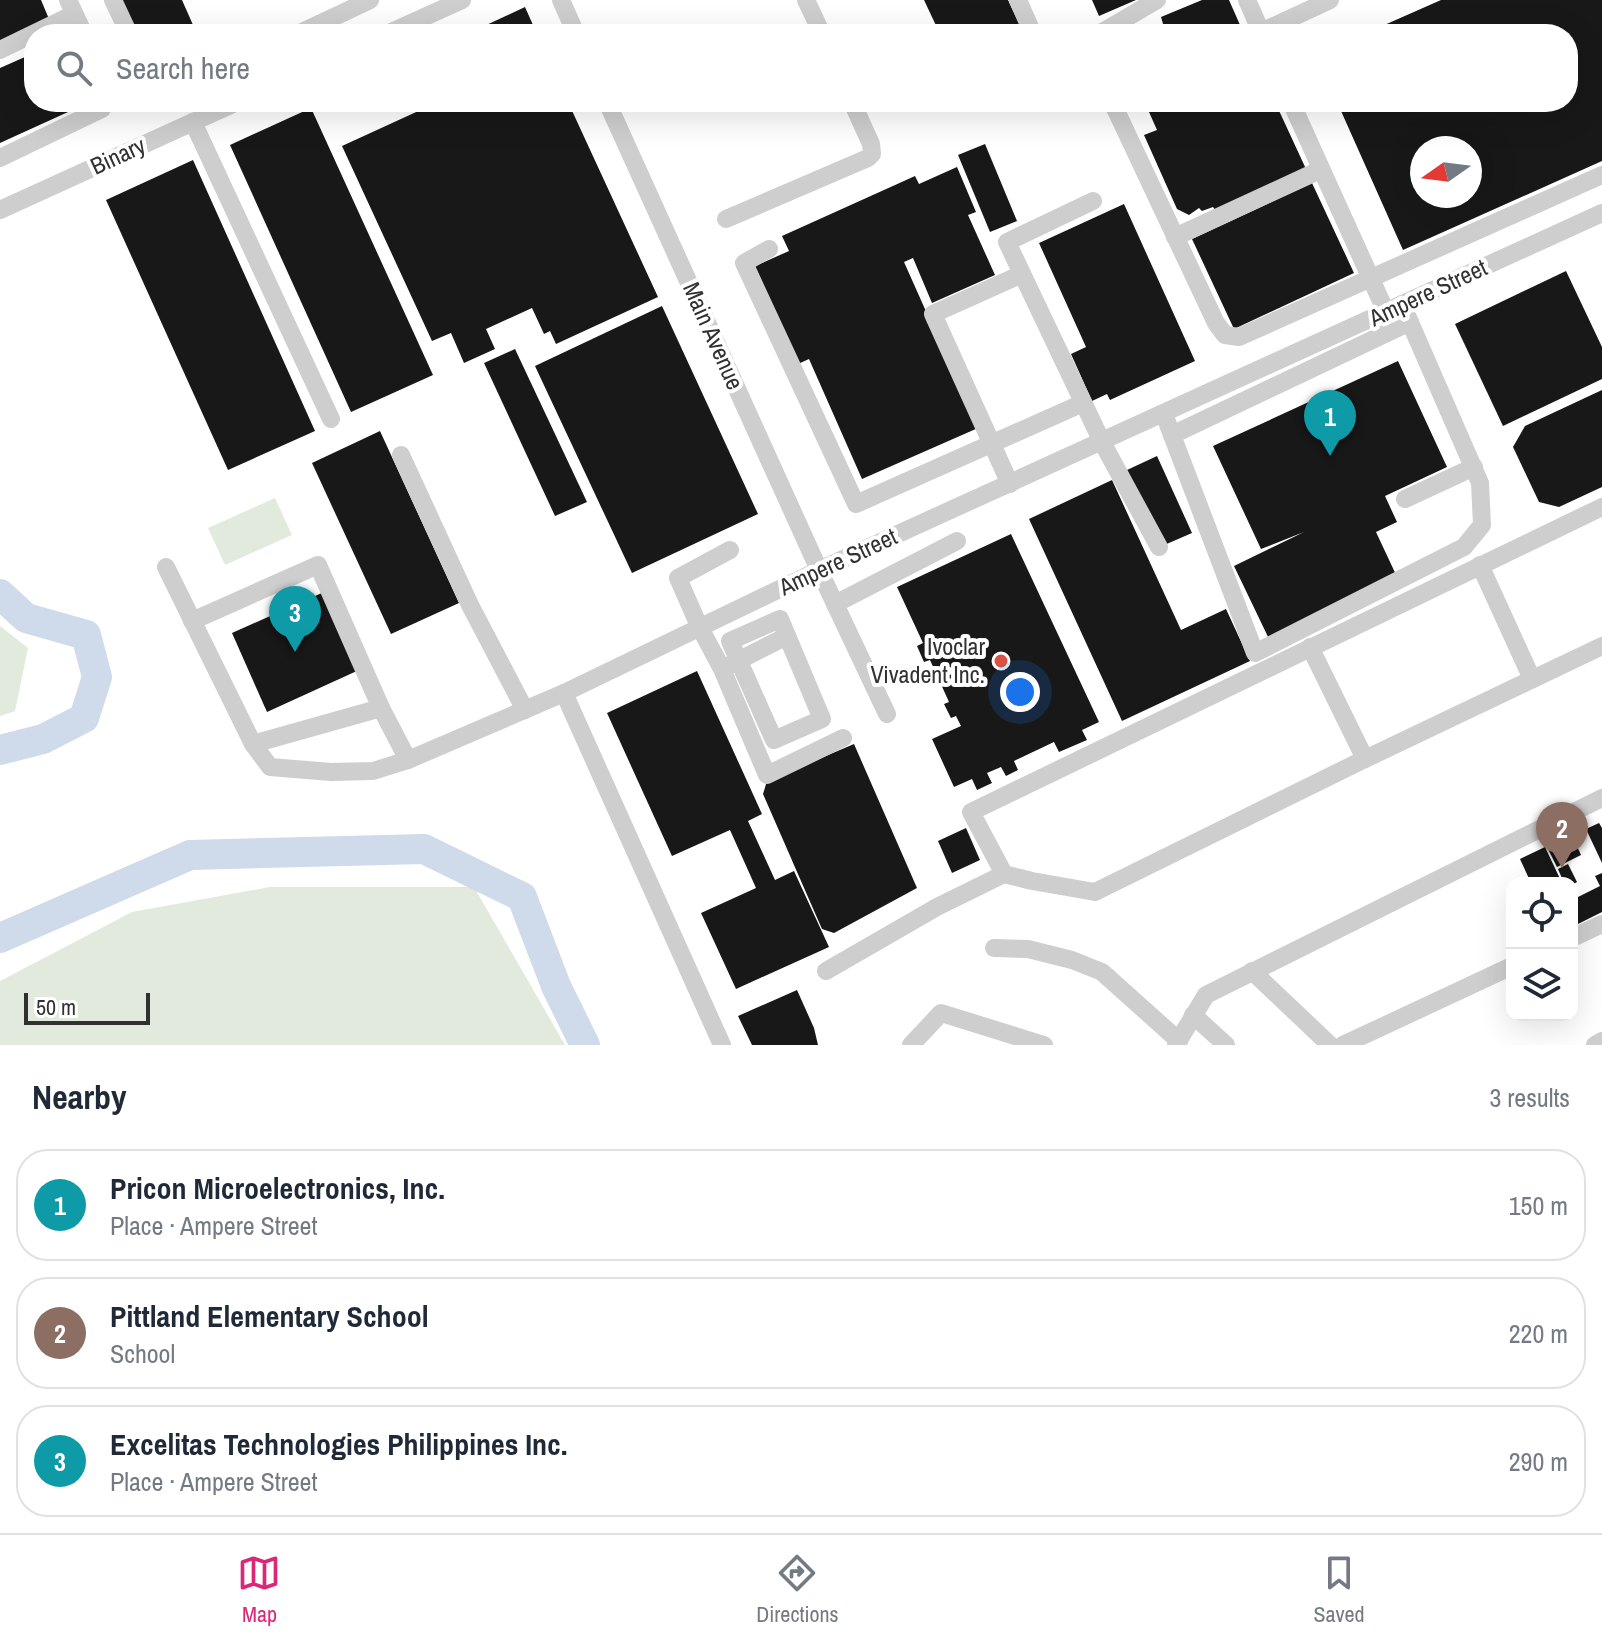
<!DOCTYPE html>
<html lang="en">
<head>
<meta charset="utf-8">
<style>
	body { margin:0; font-family:"Archivo Narrow",sans-serif; background:#f2f2f3; color:#1f2937 }
	.controls { position:absolute; right:24px; bottom:24px; display:grid; overflow:hidden; border-radius:16px; box-shadow:0 8px 32px #0002 }
	.controls button { width:72px; height:72px; display:grid; place-items:center; padding:0; border:0; border-bottom:2px solid #e0e1e3; background:#fff; color:#1f2937; font:40px sans-serif }
	.compass { position:absolute; left:1410px; top:136px; width:72px; height:72px; border-radius:50%; background:#fff; box-shadow:0 8px 32px #0002; rotate:256deg }
	.scale { position:absolute; left:24px; bottom:20px; width:126px; box-sizing:border-box; padding-left:8px; border:4px solid #313131; border-top:0; font-size:22px; line-height:28px; white-space:nowrap; color:#313131; -webkit-text-stroke:6px #fff; paint-order:stroke }
	.you { position:absolute; left:1020px; top:692px; width:28px; height:28px; margin:-20px; border:6px solid #fff; border-radius:50%; background:#1a73e8; box-shadow:0 0 0 12px #1a73e833 }
	.badge { display:grid; place-items:center; width:52px; height:52px; border-radius:50%; background:#db2777; color:#fff; font-size:26px; font-weight:700 }
	.pin { position:absolute; translate:-50% -66px; filter:drop-shadow(0 2px 4px #0008) }
	.pin::after { content:''; position:absolute; top:42px; width:28px; height:24px; background:inherit; clip-path:polygon(0 0,100% 0,50% 100%) }
	.list { margin:0; padding:0; list-style:none }
	h2 { display:flex; justify-content:space-between; align-items:center; height:104px; margin:0; padding:0 32px; font-size:34px }
	h2 small { font-size:26px; font-weight:400; color:#747a83 }
	.list li { display:grid; grid-template-columns:52px 1fr auto; gap:24px; align-items:center; box-sizing:border-box; height:112px; margin:0 16px 16px; padding:0 16px; border:2px solid #e0e1e3; border-radius:32px }
	.list b { display:block; font-size:30px; white-space:nowrap }
	.list p { margin:0; font-size:26px; white-space:nowrap; color:#747a83 }
	.list em { font-size:26px; font-style:normal; color:#747a83 }
	.icon { flex:none; width:44px; height:44px; fill:none; stroke:currentColor; stroke-width:2; stroke-linecap:round; stroke-linejoin:round }
	.map { position:relative; flex:none; width:1602px; height:1045px; overflow:hidden }
	.search { position:absolute; background:#fff; box-shadow:0 8px 32px #0002; left:24px; right:24px; top:24px; height:88px; display:flex; align-items:center; gap:20px; box-sizing:border-box; padding:0 28px; border-radius:32px; color:#747a83; font-size:30px }
	.sheet { height:488px; background:#fff }
	nav { display:flex; justify-content:space-around; align-items:center; box-sizing:border-box; height:112px; border-top:2px solid #e0e1e3; background:#fff; font-size:22px; color:#747a83 }
	nav a { display:grid; justify-items:center; gap:4px }
	nav .on { color:#db2777 }
	.map>svg:first-child { display:block }
	.green { fill:#e2eade }
	.lines { fill:none; stroke-linecap:round; stroke-linejoin:round }
	.river { stroke:#cfdbeb; stroke-width:30 }
	.building { fill:#181818; fill-rule:evenodd }
	.minor { stroke:#cecece; stroke-width:18 }
	.poi-dot { fill:#d95142; stroke:#fff; stroke-width:3 }
	.labels { text-anchor:middle; stroke-width:8; stroke-linejoin:round; paint-order:stroke }
	.street-label { font-size:24px; fill:#313131; stroke:#fff }
	.poi-label { font-size:24px; fill:#313131; stroke:#fff; text-anchor:end }
</style>
</head>
<body>
<div class="map">
<svg width="1602" height="1045" viewBox="0 0 1602 1045">
	<rect width="100%" height="100%" fill="#fff"/>
	<g class="green">
		<path d="M275 498 292 535 225 565 208 528Z"/>
		<path d="M0 626 28 648 15 711 0 716Z"/>
		<path d="M270 887H474L565 1045H0V981L132 912Z"/>
	</g>
	<g class="lines">
		<g class="river">
			<path d="M0 594 26 618 86 635 97 677 84 718 43 739 0 750"/>
			<path d="M0 938 190 855 424 849 522 897 556 986 585 1045"/>
		</g>
	</g>
	<g class="building">
		<path d="M0 0H41L49 19 0 41Z"/>
		<path d="M120 0H182L197 34H136Z"/>
		<path d="M924 0H1008L1024 34H940Z"/>
		<path d="M1092 0H1136L1099 16Z"/>
		<path d="M1202 0H1229L1244 34H1166L1161 17Z"/>
		<path d="M1441 0H1602V161L1403 250 1337 102H1568V34H1364ZM1422 148H1470V196H1422Z"/>
		<path d="M525 7 537 34H467Z"/>
		<path d="M34 53V102H90L0 143V68Z"/>
		<path d="M438 102H568L658 297 556 344 550 331 544 334 532 308 486 329 495 349 464 363 451 333 432 341 342 146Z"/>
		<path d="M1130 102H1275L1306 169 1215 210 1213 207 1202 211 1199 208 1189 215 1177 209 1144 135 1157 130 1145 103 1133 109Z"/>
		<path d="M311 108 433 375 351 412 230 145Z"/>
		<path d="M985 144 1017 221 990 232 958 155Z"/>
		<path d="M193 160 315 431 228 470 106 200Z"/>
		<path d="M957 167 976 212 968 215 995 275 932 303 913 258 904 262 978 428 862 479 809 359 798 364 755 266 789 251 782 236 915 176 919 184Z"/>
		<path d="M1312 183 1354 273 1234 329 1192 239Z"/>
		<path d="M1124 204 1195 361 1110 400 1107 394 1092 401 1071 354 1086 347 1039 243Z"/>
		<path d="M1566 271 1602 347V379L1503 426 1455 324Z"/>
		<path d="M662 306 758 514 632 573 535 366Z"/>
		<path d="M515 349 587 502 555 516 484 363Z"/>
		<path d="M1398 361 1447 467 1385 496 1397 522 1376 532 1398 579 1270 641 1234 566 1304 532 1261 549 1213 446Z"/>
		<path d="M1602 390V487L1559 507 1539 502 1513 447 1525 426Z"/>
		<path d="M380 431 459 603 391 634 312 463Z"/>
		<path d="M1157 456 1192 533 1162 546 1127 470Z"/>
		<path d="M1112 480 1181 630 1226 609 1250 661 1122 721 1029 519Z"/>
		<path d="M1011 534 1099 722 1082 730 1087 740 1059 752 1054 742 1014 761 1018 770 1006 776 1001 767 987 773 992 783 977 790 972 779 954 787 932 739 961 726 956 716 951 718 944 704 949 702 930 660 924 662 917 646 923 643 897 587Z"/>
		<path d="M324 592 359 670 267 712 232 633Z"/>
		<path d="M697 671 762 814 748 821 775 880 794 871 829 947 736 989 701 913 756 888 730 830 672 856 607 713Z"/>
		<path d="M854 744 917 888 834 933 822 929 763 794 767 781Z"/>
		<path d="M1599 823 1602 828V863L1586 829Z"/>
		<path d="M966 828 980 860 952 873 938 841Z"/>
		<path d="M1571 833 1581 855 1557 867 1546 845Z"/>
		<path d="M1545 847 1562 883H1531L1520 859Z"/>
		<path d="M1568 864 1577 882 1572 885V883H1564L1558 869Z"/>
		<path d="M1602 873V912L1572 927V900L1600 886 1595 876Z"/>
		<path d="M797 990 814 1028 818 1045H752L738 1016Z"/>
	</g>
	<g class="lines">
		<g class="minor">
			<path d="M68 0 84 34"/>
			<path d="M113 0 129 34"/>
			<path d="M561 0 576 34"/>
			<path d="M806 0 822 34"/>
			<path d="M1018 0 1033 34"/>
			<path d="M1247 0 1262 34"/>
			<path d="M1261 32 1330 0"/>
			<path d="M298 34 370 0"/>
			<path d="M387 34 462 0"/>
			<path d="M1099 34 1157 0"/>
			<path d="M0 50 74 14"/>
			<path d="M607 102 819 570 887 714"/>
			<path d="M1112 102 1216 323 1225 335 1239 337 1602 175"/>
			<path d="M1291 102 1386 312"/>
			<path d="M193 122 331 419"/>
			<path d="M0 158 102 109 104 102"/>
			<path d="M1093 201 1007 242 1102 442 1159 547"/>
			<path d="M0 210 237 102"/>
			<path d="M726 219 868 158 872 154 871 144 852 102"/>
			<path d="M1175 237 1320 170"/>
			<path d="M769 249 744 263 856 504 1083 403"/>
			<path d="M1164 414 1255 653 1464 547 1482 525 1480 483 1402 304"/>
			<path d="M1172 435 1410 322"/>
			<path d="M401 455 470 605 525 710"/>
			<path d="M1010 484 933 314 1022 274"/>
			<path d="M1405 499 1474 467"/>
			<path d="M1602 507 971 812 1004 874 1032 881 1095 892 1365 759 1602 646"/>
			<path d="M730 550 678 578 699 626 722 669 767 775 843 738"/>
			<path d="M1480 565 1532 679"/>
			<path d="M166 567 253 744 270 767 331 772 373 771 408 760 564 693 819 570 1602 213"/>
			<path d="M835 604 957 541"/>
			<path d="M780 619 822 719 774 740 730 641Z"/>
			<path d="M192 621 318 565 381 708 408 760"/>
			<path d="M1310 647 1365 759"/>
			<path d="M728 666 787 636"/>
			<path d="M564 693 722 1045"/>
			<path d="M253 744 381 708"/>
			<path d="M1572 938 1602 924"/>
			<path d="M994 948 1028 949 1072 960 1102 972 1179 1041"/>
			<path d="M826 971 937 907 1004 874"/>
			<path d="M1252 971 1330 1045"/>
			<path d="M1193 1015 1226 1045"/>
			<path d="M911 1045 941 1013 1044 1045"/>
			<path d="M1176 1045 1206 995 1602 798"/>
			<path d="M1343 1045 1512 966"/>
			<path d="M1595 1045 1602 1041"/>
		</g>
	</g>
	<circle class="poi-dot" cx="1001" cy="661" r="8"/>
	<g class="labels">
		<g class="street-label">
			<text transform="translate(118 156) rotate(-25)" y="8">Binary</text>
			<text transform="translate(1428 293) rotate(-25)" y="8">Ampere Street</text>
			<text transform="translate(713 336) rotate(66)" y="8">Main Avenue</text>
			<text transform="translate(838 562) rotate(-25)" y="8">Ampere Street</text>
		</g>
		<g class="poi-label">
			<text x="985" y="655">Ivoclar<tspan x="985" dy="28">Vivadent Inc.</tspan></text>
		</g>
	</g>
</svg>
<div class="controls">
<button><svg class="icon" aria-label="locate" viewBox="0 0 24 24"><circle cx="12" cy="12" r="6"/><path d="M12 2v4M12 18v4M2 12h4M18 12h4"/></svg></button>
<button><svg class="icon" aria-label="layers" viewBox="0 0 24 24"><path d="M12 4l9 5-9 5-9-5zM3 14l9 5 9-5"/></svg></button>
</div>
<svg class="compass" viewBox="-18 -18 36 36"><path d="M0-13l5 13h-10z" fill="#e53935"/><path d="M0 13l5-13h-10z" fill="#747a83"/></svg>
<div class="scale">50 m</div>
<div class="you"></div>
<div class="pin badge" style="left:1330px;top:456px;background:#0f9aa8">1</div>
<div class="pin badge" style="left:1562px;top:868px;background:#8d6e63">2</div>
<div class="pin badge" style="left:295px;top:652px;background:#0f9aa8">3</div>
<div class="search"><svg class="icon" aria-label="search" viewBox="0 0 24 24"><circle cx="10" cy="10" r="6"/><path d="M15 15l6 6"/></svg>Search here</div>
</div>
<section class="sheet">
<h2>Nearby<small>3 results</small></h2>
<ul class="list">
<li><span class="badge" style="background:#0f9aa8">1</span><div><b>Pricon Microelectronics, Inc.</b><p>Place · Ampere Street</p></div><em>150 m</em></li>
<li><span class="badge" style="background:#8d6e63">2</span><div><b>Pittland Elementary School</b><p>School</p></div><em>220 m</em></li>
<li><span class="badge" style="background:#0f9aa8">3</span><div><b>Excelitas Technologies Philippines Inc.</b><p>Place · Ampere Street</p></div><em>290 m</em></li>
</ul>
</section>
<nav>
<a class="on"><svg class="icon" aria-label="map" viewBox="0 0 24 24"><path d="M3 6l6-2 6 2 6-2v14l-6 2-6-2-6 2zM9 4v14M15 6v14"/></svg>Map</a>
<a><svg class="icon" aria-label="directions" viewBox="0 0 24 24"><path d="M12 3l9 9-9 9-9-9zM9 14v-3h6M13 9l2 2-2 2"/></svg>Directions</a>
<a><svg class="icon" aria-label="saved" viewBox="0 0 24 24"><path d="M7 4h10v16l-5-4-5 4z"/></svg>Saved</a>
</nav>
</body>
</html>
